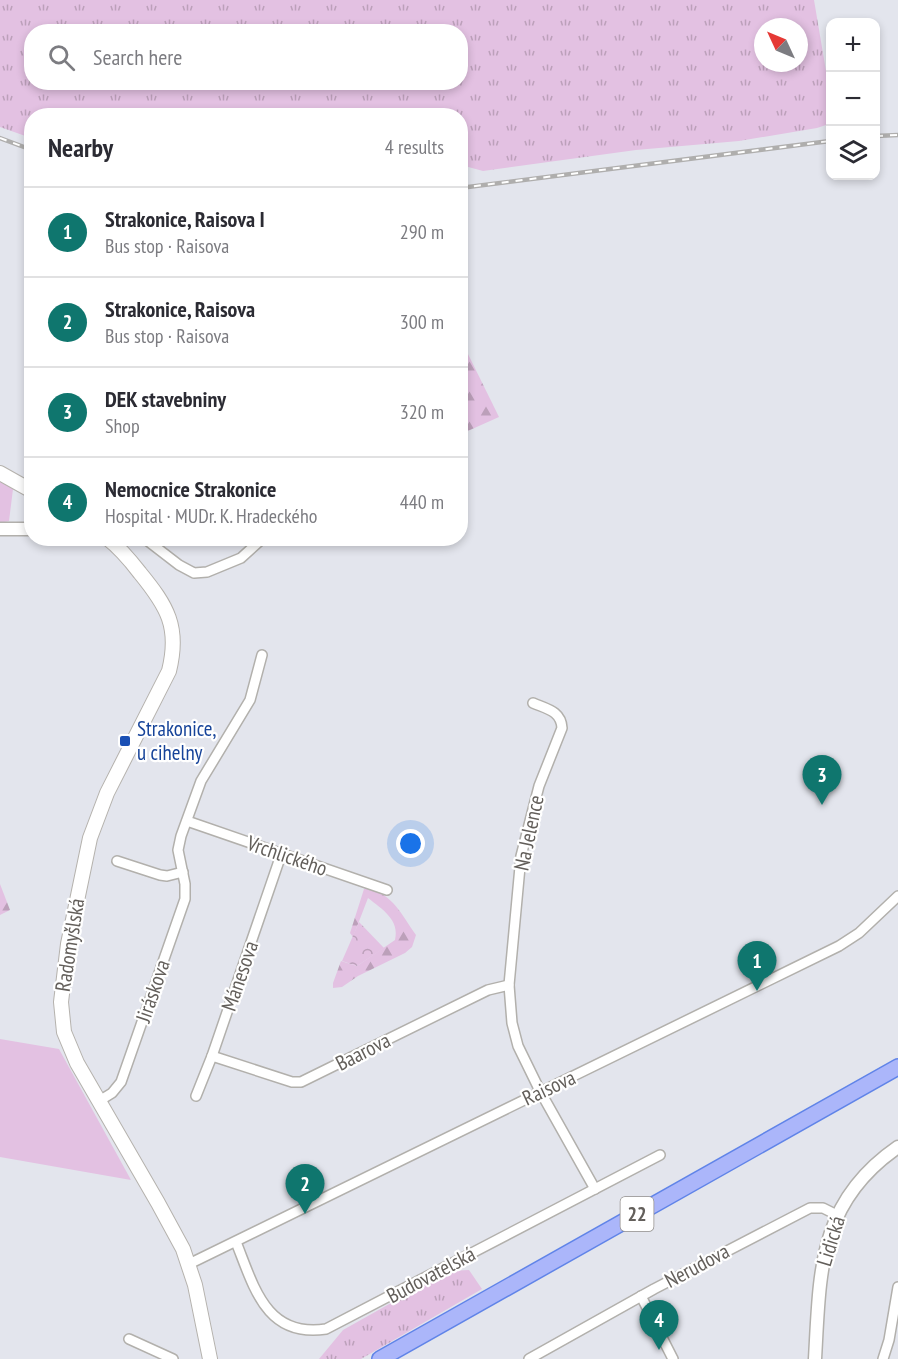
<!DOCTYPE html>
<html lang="en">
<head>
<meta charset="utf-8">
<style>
	body { margin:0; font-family:"PT Sans Narrow",sans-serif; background:#f7f7f7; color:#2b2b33 }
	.controls { position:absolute; right:18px; top:18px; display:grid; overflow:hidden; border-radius:12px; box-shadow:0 3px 9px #0003 }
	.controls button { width:54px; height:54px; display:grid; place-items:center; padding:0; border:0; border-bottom:2px solid #e1e1e2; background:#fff; color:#2b2b33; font:30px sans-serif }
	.compass { position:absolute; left:754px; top:18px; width:54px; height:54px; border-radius:50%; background:#fff; box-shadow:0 3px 9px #0003; rotate:314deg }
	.you { position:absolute; left:411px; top:844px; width:21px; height:21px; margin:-15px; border:4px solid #fff; border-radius:50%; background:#1a73e8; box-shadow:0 0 0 9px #1a73e833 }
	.badge { display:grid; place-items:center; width:39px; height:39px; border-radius:50%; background:#0f766e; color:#fff; font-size:20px; font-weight:700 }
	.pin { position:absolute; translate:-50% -50px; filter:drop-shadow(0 2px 3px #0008) }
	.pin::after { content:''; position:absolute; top:32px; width:21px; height:18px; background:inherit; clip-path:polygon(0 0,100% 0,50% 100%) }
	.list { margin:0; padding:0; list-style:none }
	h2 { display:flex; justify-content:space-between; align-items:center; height:78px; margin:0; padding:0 24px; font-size:26px }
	h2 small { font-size:20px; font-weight:400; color:#7c7c81 }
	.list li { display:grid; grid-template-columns:39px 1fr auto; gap:18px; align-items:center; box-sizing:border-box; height:90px; padding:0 24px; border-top:2px solid #e1e1e2 }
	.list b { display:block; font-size:22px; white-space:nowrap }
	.list p { margin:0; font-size:20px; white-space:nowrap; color:#7c7c81 }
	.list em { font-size:20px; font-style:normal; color:#7c7c81 }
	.icon { flex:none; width:33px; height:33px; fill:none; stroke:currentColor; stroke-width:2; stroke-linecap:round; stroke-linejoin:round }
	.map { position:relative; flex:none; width:898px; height:1359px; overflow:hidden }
	.search { position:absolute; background:#fff; box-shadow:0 3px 9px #0003; left:24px; top:24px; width:444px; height:66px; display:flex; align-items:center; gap:15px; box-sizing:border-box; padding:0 21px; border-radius:24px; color:#7c7c81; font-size:22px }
	.panel { position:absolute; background:#fff; box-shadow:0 3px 9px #0003; left:24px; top:108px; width:444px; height:438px; border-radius:24px }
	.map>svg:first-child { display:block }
	.grass { fill:url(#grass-tufts); fill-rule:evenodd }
	.forest { fill:url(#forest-firs) }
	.park { fill:url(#park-crowns) }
	.garden { fill:#e3c1e2 }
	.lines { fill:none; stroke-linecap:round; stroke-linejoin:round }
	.minor-casing { stroke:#b2b0ac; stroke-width:12 }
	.tertiary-casing { stroke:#b2b0ac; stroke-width:15 }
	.secondary-casing { stroke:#b5b2ad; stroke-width:16 }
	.primary-casing { stroke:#6084e8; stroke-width:18 }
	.minor { stroke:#fff; stroke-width:9 }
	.tertiary { stroke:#fff; stroke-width:12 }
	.secondary { stroke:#fff; stroke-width:14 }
	.primary { stroke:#abb6fa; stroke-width:15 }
	.rail-casing { stroke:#afaead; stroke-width:4.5 }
	.rail { stroke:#fff; stroke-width:2; stroke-dasharray:7; stroke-linecap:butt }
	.transit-dot { fill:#1a4fb4; stroke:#fff; stroke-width:2 }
	.labels { text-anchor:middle; stroke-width:4.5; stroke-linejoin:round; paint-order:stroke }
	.shield { fill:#fff; stroke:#928f8c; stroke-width:1.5 }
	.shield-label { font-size:20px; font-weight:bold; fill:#635f5b }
	.transit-label { font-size:21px; fill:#164399; stroke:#fff; text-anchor:start }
	.street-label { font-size:21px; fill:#635f5b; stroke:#fff }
</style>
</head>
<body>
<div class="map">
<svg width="898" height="1359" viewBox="0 0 898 1359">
	<defs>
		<pattern id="grass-tufts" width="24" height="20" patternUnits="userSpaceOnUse" patternTransform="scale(1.5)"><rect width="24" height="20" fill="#e3c1e2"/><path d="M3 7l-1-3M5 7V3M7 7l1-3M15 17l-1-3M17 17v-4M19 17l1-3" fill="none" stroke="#bca0ba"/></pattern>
		<pattern id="forest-firs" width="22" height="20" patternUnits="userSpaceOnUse" patternTransform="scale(1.5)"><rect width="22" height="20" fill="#e3c1e2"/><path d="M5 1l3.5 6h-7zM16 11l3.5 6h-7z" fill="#bca0ba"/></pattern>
		<pattern id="park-crowns" width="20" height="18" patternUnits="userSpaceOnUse" patternTransform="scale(1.5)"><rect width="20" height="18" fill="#e3c1e2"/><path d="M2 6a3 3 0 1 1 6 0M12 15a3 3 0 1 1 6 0" fill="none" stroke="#bca0ba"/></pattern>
	</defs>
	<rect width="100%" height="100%" fill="#e3e5ed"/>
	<g class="grass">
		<path d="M0 0H814L826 71 830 121 829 124 817 128 739 141 636 150 483 171 461 165 460 116H32L31 138 0 127ZM763 27H799V63H763ZM32 32H460V82H32Z"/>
		<path d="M469 1270 482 1289 361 1359H319L343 1330 448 1271Z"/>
	</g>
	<g class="forest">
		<path d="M461 349 466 350 499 417 461 434Z"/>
		<path d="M0 884 10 910 0 915Z"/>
		<path d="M367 888C394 895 401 914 416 935L412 947 405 953 358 976 342 987 333 988V983L341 961 357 966 395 940C400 920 382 909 368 898L353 937 350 933 364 889Z"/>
	</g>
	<path class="park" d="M359 922 384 948 357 966 342 961Z"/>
	<g class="garden">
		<path d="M0 482 13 489 9 521 0 523Z"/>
		<path d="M0 1039 59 1049 131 1180 0 1157Z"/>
	</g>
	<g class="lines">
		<g class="minor-casing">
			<g id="minor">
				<path d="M144 538 179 565 194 573 207 572 241 558 263 538"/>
				<path d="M533 703C547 709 561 711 562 728L539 786 521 856 509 985 512 1023 518 1046 540 1091 595 1189"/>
				<path d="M187 821 387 890"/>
				<path d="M117 861 160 875 167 876 183 872"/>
				<path d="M212 1056 292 1082H301L488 990 509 985"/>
				<path d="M196 1096 212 1056 281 855"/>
				<path d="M99 1101 112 1093 121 1082 185 899V884L178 850 181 836 201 781 250 700 262 655"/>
				<path d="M236 1242C254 1287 266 1338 326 1329L660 1155"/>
				<path d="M189 1264 839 946 859 933 898 896"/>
				<path d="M641 1296 673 1359"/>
				<path d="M129 1339 173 1359"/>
				<path d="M529 1359 654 1289 810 1208H823L837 1215"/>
				<path d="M883 1359 889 1340 898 1287"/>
			</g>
		</g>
		<g class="tertiary-casing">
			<g id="tertiary">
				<path d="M0 529H32"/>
				<path d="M815 1359C820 1271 818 1202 898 1147"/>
			</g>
		</g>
		<g class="secondary-casing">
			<g id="secondary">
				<path d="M0 473 32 491"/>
				<path d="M107 538C120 548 130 560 140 573 167 606 180 627 169 671L107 793 90 838 68 944 61 1002 64 1032 77 1063 158 1203 183 1249 195 1285 210 1359"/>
			</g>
		</g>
		<g class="primary-casing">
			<path id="primary" d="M380 1359 898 1067"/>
		</g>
		<use href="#minor" class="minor"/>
		<use href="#tertiary" class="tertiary"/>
		<use href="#secondary" class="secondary"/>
		<use href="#primary" class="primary"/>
		<g class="rail-casing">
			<g id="rail">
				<path d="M876 136 898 135"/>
				<path d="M0 138 32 150"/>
				<path d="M460 188 830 141"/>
			</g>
		</g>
		<use href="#rail" class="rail"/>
	</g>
	<rect class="transit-dot" x="119" y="735" width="12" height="12" rx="3"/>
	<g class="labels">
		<rect class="shield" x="620.5" y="1197" width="33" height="34" rx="4.5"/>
		<g class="shield-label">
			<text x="637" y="1221">22</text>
		</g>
		<g class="transit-label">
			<text x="137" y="736">Strakonice,<tspan x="137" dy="24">u cihelny</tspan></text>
		</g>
		<g class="street-label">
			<text transform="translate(529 833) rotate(-78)" y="7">Na Jelence</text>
			<text transform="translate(287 856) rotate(19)" y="7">Vrchlického</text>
			<text transform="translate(70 945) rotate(-81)" y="7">Radomyšlská</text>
			<text transform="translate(240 976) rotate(-71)" y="7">Mánesova</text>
			<text transform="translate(153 991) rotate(-71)" y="7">Jiráskova</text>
			<text transform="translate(363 1052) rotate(-27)" y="7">Baarova</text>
			<text transform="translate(549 1088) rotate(-25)" y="7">Raisova</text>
			<text transform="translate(831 1241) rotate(-73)" y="7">Lidická</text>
			<text transform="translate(697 1266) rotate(-28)" y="7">Nerudova</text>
			<text transform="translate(431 1275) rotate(-28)" y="7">Budovatelská</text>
		</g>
	</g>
</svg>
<div class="controls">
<button>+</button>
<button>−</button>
<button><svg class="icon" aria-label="layers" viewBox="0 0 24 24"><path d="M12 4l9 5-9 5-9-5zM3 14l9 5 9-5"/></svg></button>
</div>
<svg class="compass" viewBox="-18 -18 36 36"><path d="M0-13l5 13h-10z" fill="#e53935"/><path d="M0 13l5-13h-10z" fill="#7c7c81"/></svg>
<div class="you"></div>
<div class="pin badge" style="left:757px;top:991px">1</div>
<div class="pin badge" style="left:305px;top:1214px">2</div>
<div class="pin badge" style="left:822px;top:805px">3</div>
<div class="pin badge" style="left:659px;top:1350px">4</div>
<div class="search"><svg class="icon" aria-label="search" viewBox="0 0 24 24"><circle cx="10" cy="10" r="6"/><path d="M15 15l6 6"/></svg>Search here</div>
<section class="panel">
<h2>Nearby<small>4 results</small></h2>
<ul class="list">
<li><span class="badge">1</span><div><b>Strakonice, Raisova I</b><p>Bus stop · Raisova</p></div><em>290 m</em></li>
<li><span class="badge">2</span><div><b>Strakonice, Raisova</b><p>Bus stop · Raisova</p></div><em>300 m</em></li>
<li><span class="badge">3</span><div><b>DEK stavebniny</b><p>Shop</p></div><em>320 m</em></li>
<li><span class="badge">4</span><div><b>Nemocnice Strakonice</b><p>Hospital · MUDr. K. Hradeckého</p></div><em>440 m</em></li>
</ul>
</section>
</div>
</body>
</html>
